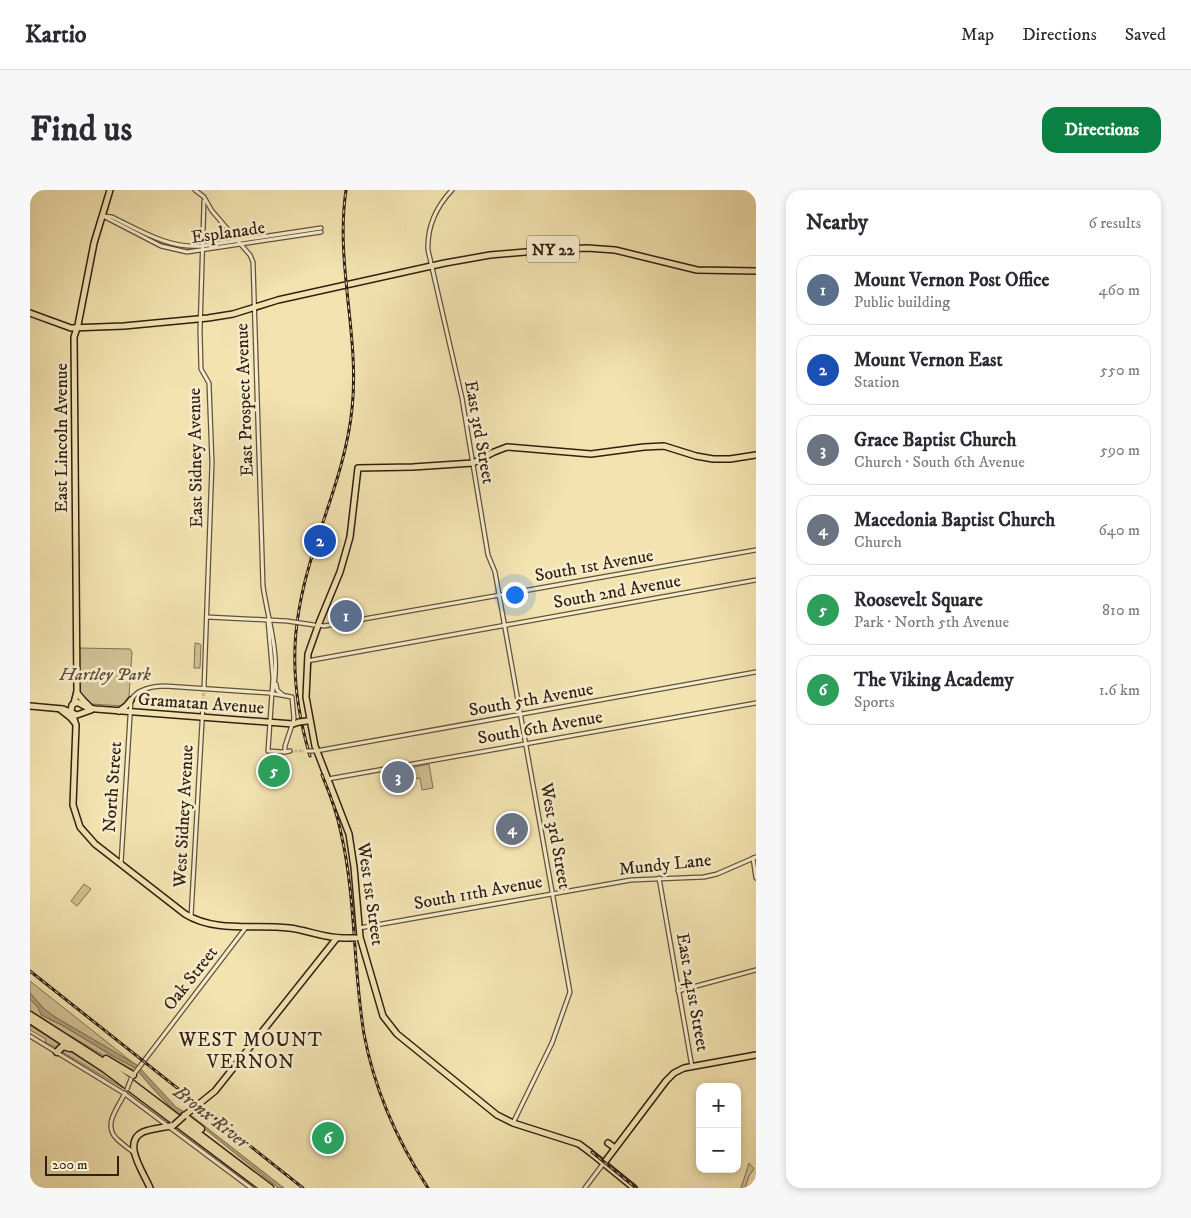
<!DOCTYPE html>
<html lang="en">
<head>
<meta charset="utf-8">
<style>
	body { margin:0; font-family:"IM FELL DW Pica",serif; background:#f7f7f7; color:#2b2b33 }
	.controls { position:absolute; right:15px; bottom:15px; display:grid; overflow:hidden; border-radius:10px; box-shadow:0 2px 8px #0003 }
	.controls button { width:45px; height:45px; display:grid; place-items:center; padding:0; border:0; border-bottom:1px solid #e1e1e2; background:#fff; color:#2b2b33; font:25px sans-serif }
	.scale { position:absolute; left:15px; bottom:12px; width:74px; box-sizing:border-box; padding-left:5px; border:2px solid #302114; border-top:0; font-size:14px; line-height:18px; white-space:nowrap; color:#302114; -webkit-text-stroke:4px #f7edcc; paint-order:stroke }
	.you { position:absolute; left:484px; top:404px; width:18px; height:18px; margin:-12px; border:4px solid #fff; border-radius:50%; background:#1a73e8; box-shadow:0 0 0 8px #1a73e833 }
	.badge { display:grid; place-items:center; width:32px; height:32px; border-radius:50%; background:#0b8043; color:#fff; font-size:16px; font-weight:700 }
	.pin { position:absolute; translate:-50% -50%; border:2px solid #fff; box-shadow:0 1px 5px #0006 }
	.list { margin:0; padding:0; list-style:none }
	h2 { display:flex; justify-content:space-between; align-items:center; height:65px; margin:0; padding:0 20px; font-size:21px }
	h2 small { font-size:16px; font-weight:400; color:#7c7c81 }
	.list li { display:grid; grid-template-columns:32px 1fr auto; gap:15px; align-items:center; box-sizing:border-box; height:70px; margin:0 10px 10px; padding:0 10px; border:1px solid #e1e1e2; border-radius:15px }
	.list b { display:block; font-size:19px; white-space:nowrap }
	.list p { margin:0; font-size:16px; white-space:nowrap; color:#7c7c81 }
	.list em { font-size:16px; font-style:normal; color:#7c7c81 }
	.map { position:relative; flex:none; width:726px; height:998px; overflow:hidden; border-radius:15px }
	header { display:flex; align-items:center; gap:30px; box-sizing:border-box; height:70px; padding:0 25px; background:#fff; border-bottom:1px solid #e1e1e2 }
	header strong { font-size:24px }
	nav { display:flex; gap:28px; margin-inline-start:auto; font-size:18px }
	.intro { display:flex; align-items:center; justify-content:space-between; box-sizing:border-box; height:120px; padding:0 30px }
	h1 { margin:0; font-size:35px }
	.button { padding:12px 22px; border-radius:15px; background:#0b8043; color:#fff; font-size:18px; font-weight:700 }
	main { display:flex; gap:30px; padding:0 30px }
	aside { flex:1; background:#fff; border-radius:15px; box-shadow:0 2px 8px #0003 }
	.map>svg:first-child { display:block }
	.green { fill:#d1c295; stroke:#807254 }
	.water { fill:#b0a17b; stroke:#7d6e52 }
	.lines { fill:none; stroke-linecap:round; stroke-linejoin:round }
	.minor-tunnel { stroke:#cbbc91; stroke-width:3; stroke-dasharray:3 1.5; stroke-linecap:butt }
	.minor-casing { stroke:#60523b; stroke-width:5.5 }
	.major-casing { stroke:#302114; stroke-width:8 }
	.highway-casing { stroke:#302114; stroke-width:9 }
	.minor { stroke:#f7edcc; stroke-width:3 }
	.major { stroke:#f2e3b0; stroke-width:5 }
	.highway { stroke:#f2e3b0; stroke-width:6 }
	.rail-casing { stroke:#302114; stroke-width:3 }
	.rail { stroke:#f7edcc; stroke-width:1; stroke-dasharray:4; stroke-linecap:butt }
	.minor-bridge-casing { stroke:#60523b; stroke-width:5.5; stroke-linecap:butt }
	.major-bridge-casing { stroke:#302114; stroke-width:8; stroke-linecap:butt }
	.minor-bridge { stroke:#f7edcc; stroke-width:3 }
	.major-bridge { stroke:#f2e3b0; stroke-width:5 }
	.labels { text-anchor:middle; stroke-width:5; stroke-linejoin:round; paint-order:stroke }
	.shield { fill:#f7edcc; stroke:#6c5e4b; stroke-width:1 }
	.shield-label { font-size:16px; font-weight:bold; fill:#302114 }
	.street-label { font-size:18px; fill:#302114; stroke:#f7edcc }
	.park-label { font-size:18px; font-style:italic; fill:#60513b; stroke:#f7edcc }
	.neighbourhood-label { font-size:19px; letter-spacing:1px; fill:#302114; stroke:#f7edcc }
	.water-label { font-size:19px; font-style:italic; fill:#5d4e38; stroke:#f7edcc }
</style>
</head>
<body>
<header>
<strong>Kartio</strong>
<nav><a>Map</a><a>Directions</a><a>Saved</a></nav>
</header>
<div class="intro"><h1>Find us</h1><a class="button">Directions</a></div>
<main>
<div class="map">
<svg width="726" height="998" viewBox="0 0 726 998">
	<rect width="100%" height="100%" fill="#f2e3b0"/>
	<filter id="stains"><feTurbulence type="fractalNoise" baseFrequency=".004" numOctaves="4"/><feColorMatrix values="0 0 0 0 .2 0 0 0 0 .09 0 0 0 0 .02 0 0 0 .5 -.17"/></filter>
	<radialGradient id="worn" r=".72"><stop offset=".6" stop-color="#630" stop-opacity="0"/><stop offset="1" stop-color="#630" stop-opacity=".3"/></radialGradient>
	<g class="green">
		<path d="M165 453 170 454 171 455 170 478H164Z"/>
		<path d="M51 458 100 459 102 462 99 506 93 516 61 514 50 504 49 461Z"/>
		<path d="M240 567 254 568 259 576 239 586Z"/>
		<path d="M399 574 403 598 392 600 390 588 383 589 380 578Z"/>
		<path d="M54 694 61 699 47 716 41 711Z"/>
		<path d="M0 791 106 875 25 827 14 819 0 803Z"/>
		<path d="M0 809 19 829 32 835 81 865 104 877 101 880 93 877 0 822Z"/>
		<path d="M0 833 34 854 27 858 15 852 16 849 0 840Z"/>
		<path d="M36 857 95 897 93 898 32 862Z"/>
		<path d="M719 973 724 979 719 986 715 998H711Z"/>
	</g>
	<path class="water" d="M0 803 14 819 25 827 107 875 146 917 163 927 254 998H248L160 927 149 925 144 921 124 900 105 878 81 865 32 835 11 825 8 817 0 809Z"/>
	<g class="lines">
		<g class="minor-tunnel">
			<path d="M173 515 174 498"/>
			<path d="M260 561H274"/>
		</g>
		<g class="minor-casing">
			<g id="minor">
				<path d="M165 0 174 7 182 21 220 65 223 72 233 396C238 431 252 469 242 504"/>
				<path d="M422 0C406 17 397 36 398 60L432 208 458 365 465 382 540 802 522 853 483 933"/>
				<path d="M73 26 131 56 157 62 291 42"/>
				<path d="M74 26 82 27C111 41 139 59 172 56L291 38"/>
				<path d="M177 427 257 431"/>
				<path d="M238 430 243 488 238 561 255 562 260 561"/>
				<path d="M287 435 294 436 726 360"/>
				<path d="M277 471 726 390"/>
				<path d="M246 494 247 500 253 505"/>
				<path d="M174 498 182 273 179 193 171 179 170 141 174 11"/>
				<path d="M286 561 726 482"/>
				<path d="M298 589 726 513"/>
				<path d="M723 668 726 688"/>
				<path d="M91 674 101 510C107 499 123 496 135 496L239 503 262 507 264 529 255 556V562"/>
				<path d="M629 688 662 877"/>
				<path d="M161 727 173 515"/>
				<path d="M329 738 601 690 674 687 687 684 726 667"/>
				<path d="M648 801 726 780"/>
				<path d="M0 846 95 904 221 998"/>
				<path d="M104 884 217 736"/>
				<path d="M95 903C88 918 72 935 87 949 92 954 98 958 103 962"/>
				<path d="M555 998 573 974"/>
			</g>
		</g>
		<g class="major-casing">
			<g id="major">
				<path d="M0 123 41 138 94 136 178 128 203 124 248 110 415 73 460 65 531 59 557 58 585 60 667 80 726 81"/>
				<path d="M47 503 53 510 60 517"/>
				<path d="M44 513 47 501 44 147 48 135 64 53 80 0"/>
				<path d="M0 516 33 519 47 525 61 520"/>
				<path d="M31 520 40 527 45 533"/>
				<path d="M41 521 42 515 47 512 58 518 66 519 263 534 269 532"/>
				<path d="M89 521 96 516 101 510"/>
				<path d="M42 523 46 535 43 615 50 637 65 654 155 724C186 743 224 734 259 738 278 740 296 749 316 748"/>
				<path d="M154 926 185 901 306 749"/>
				<path d="M578 953 585 958"/>
				<path d="M574 973 636 891 644 883 654 878 726 865"/>
				<path d="M120 998C114 983 91 952 113 942 123 938 134 938 144 935"/>
				<path d="M604 998 561 963 549 954 483 933 467 925 367 844 353 826 330 747 324 677 319 644 285 556 276 507 278 464 289 433 310 382 320 347 328 278 383 277 443 273 464 262 477 257 561 264 614 257 634 256 666 266 683 269H700L726 265"/>
			</g>
		</g>
		<g class="highway-casing">
			<g id="highway">
				<path d="M0 825 75 873 240 998"/>
				<path d="M0 830 75 879 233 998"/>
				<path d="M27 862 33 856 40 858"/>
				<path d="M76 869 103 885"/>
				<path d="M154 926 171 939"/>
			</g>
		</g>
		<use href="#minor" class="minor"/>
		<use href="#major" class="major"/>
		<use href="#highway" class="highway"/>
		<g class="rail-casing">
			<g id="rail">
				<path d="M280 566C266 519 260 470 269 420 280 352 315 289 322 219 330 146 305 74 316 0"/>
				<path d="M292 585C300 604 307 623 311 643 326 708 323 778 334 844 344 898 368 952 398 998"/>
				<path d="M0 781 273 998"/>
				<path d="M562 962 606 998"/>
			</g>
		</g>
		<use href="#rail" class="rail"/>
		<g class="minor-bridge-casing">
			<g id="minor-bridge">
				<path d="M257 431 284 435"/>
				<path d="M277 561H284"/>
				<path d="M97 899 101 889"/>
			</g>
		</g>
		<g class="major-bridge-casing">
			<g id="major-bridge">
				<path d="M269 532 277 531"/>
				<path d="M316 748H326"/>
				<path d="M144 935 154 926"/>
			</g>
		</g>
		<use href="#minor-bridge" class="minor-bridge"/>
		<use href="#major-bridge" class="major-bridge"/>
	</g>
	<g class="labels">
		<rect class="shield" x="497" y="45.5" width="52" height="27" rx="4"/>
		<g class="shield-label">
			<text x="523" y="65">NY 22</text>
		</g>
		<g class="street-label">
			<text transform="translate(198 42) rotate(-8)" y="6">Esplanade</text>
			<text transform="translate(214 210) rotate(-92)" y="6">East Prospect Avenue</text>
			<text transform="translate(450 242) rotate(80)" y="6">East 3rd Street</text>
			<text transform="translate(31 248) rotate(-90)" y="6">East Lincoln Avenue</text>
			<text transform="translate(165 268) rotate(-91)" y="6">East Sidney Avenue</text>
			<text transform="translate(564 375) rotate(-10)" y="6">South 1st Avenue</text>
			<text transform="translate(587 401) rotate(-10)" y="6">South 2nd Avenue</text>
			<text transform="translate(501 509) rotate(-10)" y="6">South 5th Avenue</text>
			<text transform="translate(171 513) rotate(4)" y="6">Gramatan Avenue</text>
			<text transform="translate(510 537) rotate(-10)" y="6">South 6th Avenue</text>
			<text transform="translate(82 597) rotate(-86)" y="6">North Street</text>
			<text transform="translate(153 626) rotate(-87)" y="6">West Sidney Avenue</text>
			<text transform="translate(526 646) rotate(80)" y="6">West 3rd Street</text>
			<text transform="translate(635 674) rotate(-6)" y="6">Mundy Lane</text>
			<text transform="translate(448 702) rotate(-10)" y="6">South 11th Avenue</text>
			<text transform="translate(341 704) rotate(82)" y="6">West 1st Street</text>
			<text transform="translate(160 788) rotate(-52)" y="6">Oak Street</text>
			<text transform="translate(663 802) rotate(80)" y="6">East 241st Street</text>
		</g>
		<g class="park-label">
			<text x="75" y="490">Hartley Park</text>
		</g>
		<g class="neighbourhood-label">
			<text x="221" y="856">WEST MOUNT<tspan x="221" dy="22">VERNON</tspan></text>
		</g>
		<g class="water-label">
			<text transform="translate(182 926) rotate(38)" y="7">Bronx River</text>
		</g>
	</g>
	<rect width="100%" height="100%" filter="url(#stains)"/>
	<rect width="100%" height="100%" fill="url(#worn)"/>
</svg>
<div class="controls">
<button>+</button>
<button>−</button>
</div>
<div class="scale">200 m</div>
<div class="you"></div>
<div class="pin badge" style="left:316px;top:426px;background:#5c6f8a">1</div>
<div class="pin badge" style="left:290px;top:351px;background:#1a4fb4">2</div>
<div class="pin badge" style="left:368px;top:587px;background:#6b7280">3</div>
<div class="pin badge" style="left:482px;top:639px;background:#6b7280">4</div>
<div class="pin badge" style="left:244px;top:581px;background:#2e9e5b">5</div>
<div class="pin badge" style="left:298px;top:948px;background:#2e9e5b">6</div>
</div>
<aside>
<h2>Nearby<small>6 results</small></h2>
<ul class="list">
<li><span class="badge" style="background:#5c6f8a">1</span><div><b>Mount Vernon Post Office</b><p>Public building</p></div><em>460 m</em></li>
<li><span class="badge" style="background:#1a4fb4">2</span><div><b>Mount Vernon East</b><p>Station</p></div><em>550 m</em></li>
<li><span class="badge" style="background:#6b7280">3</span><div><b>Grace Baptist Church</b><p>Church · South 6th Avenue</p></div><em>590 m</em></li>
<li><span class="badge" style="background:#6b7280">4</span><div><b>Macedonia Baptist Church</b><p>Church</p></div><em>640 m</em></li>
<li><span class="badge" style="background:#2e9e5b">5</span><div><b>Roosevelt Square</b><p>Park · North 5th Avenue</p></div><em>810 m</em></li>
<li><span class="badge" style="background:#2e9e5b">6</span><div><b>The Viking Academy</b><p>Sports</p></div><em>1.6 km</em></li>
</ul>
</aside>
</main>
</body>
</html>
